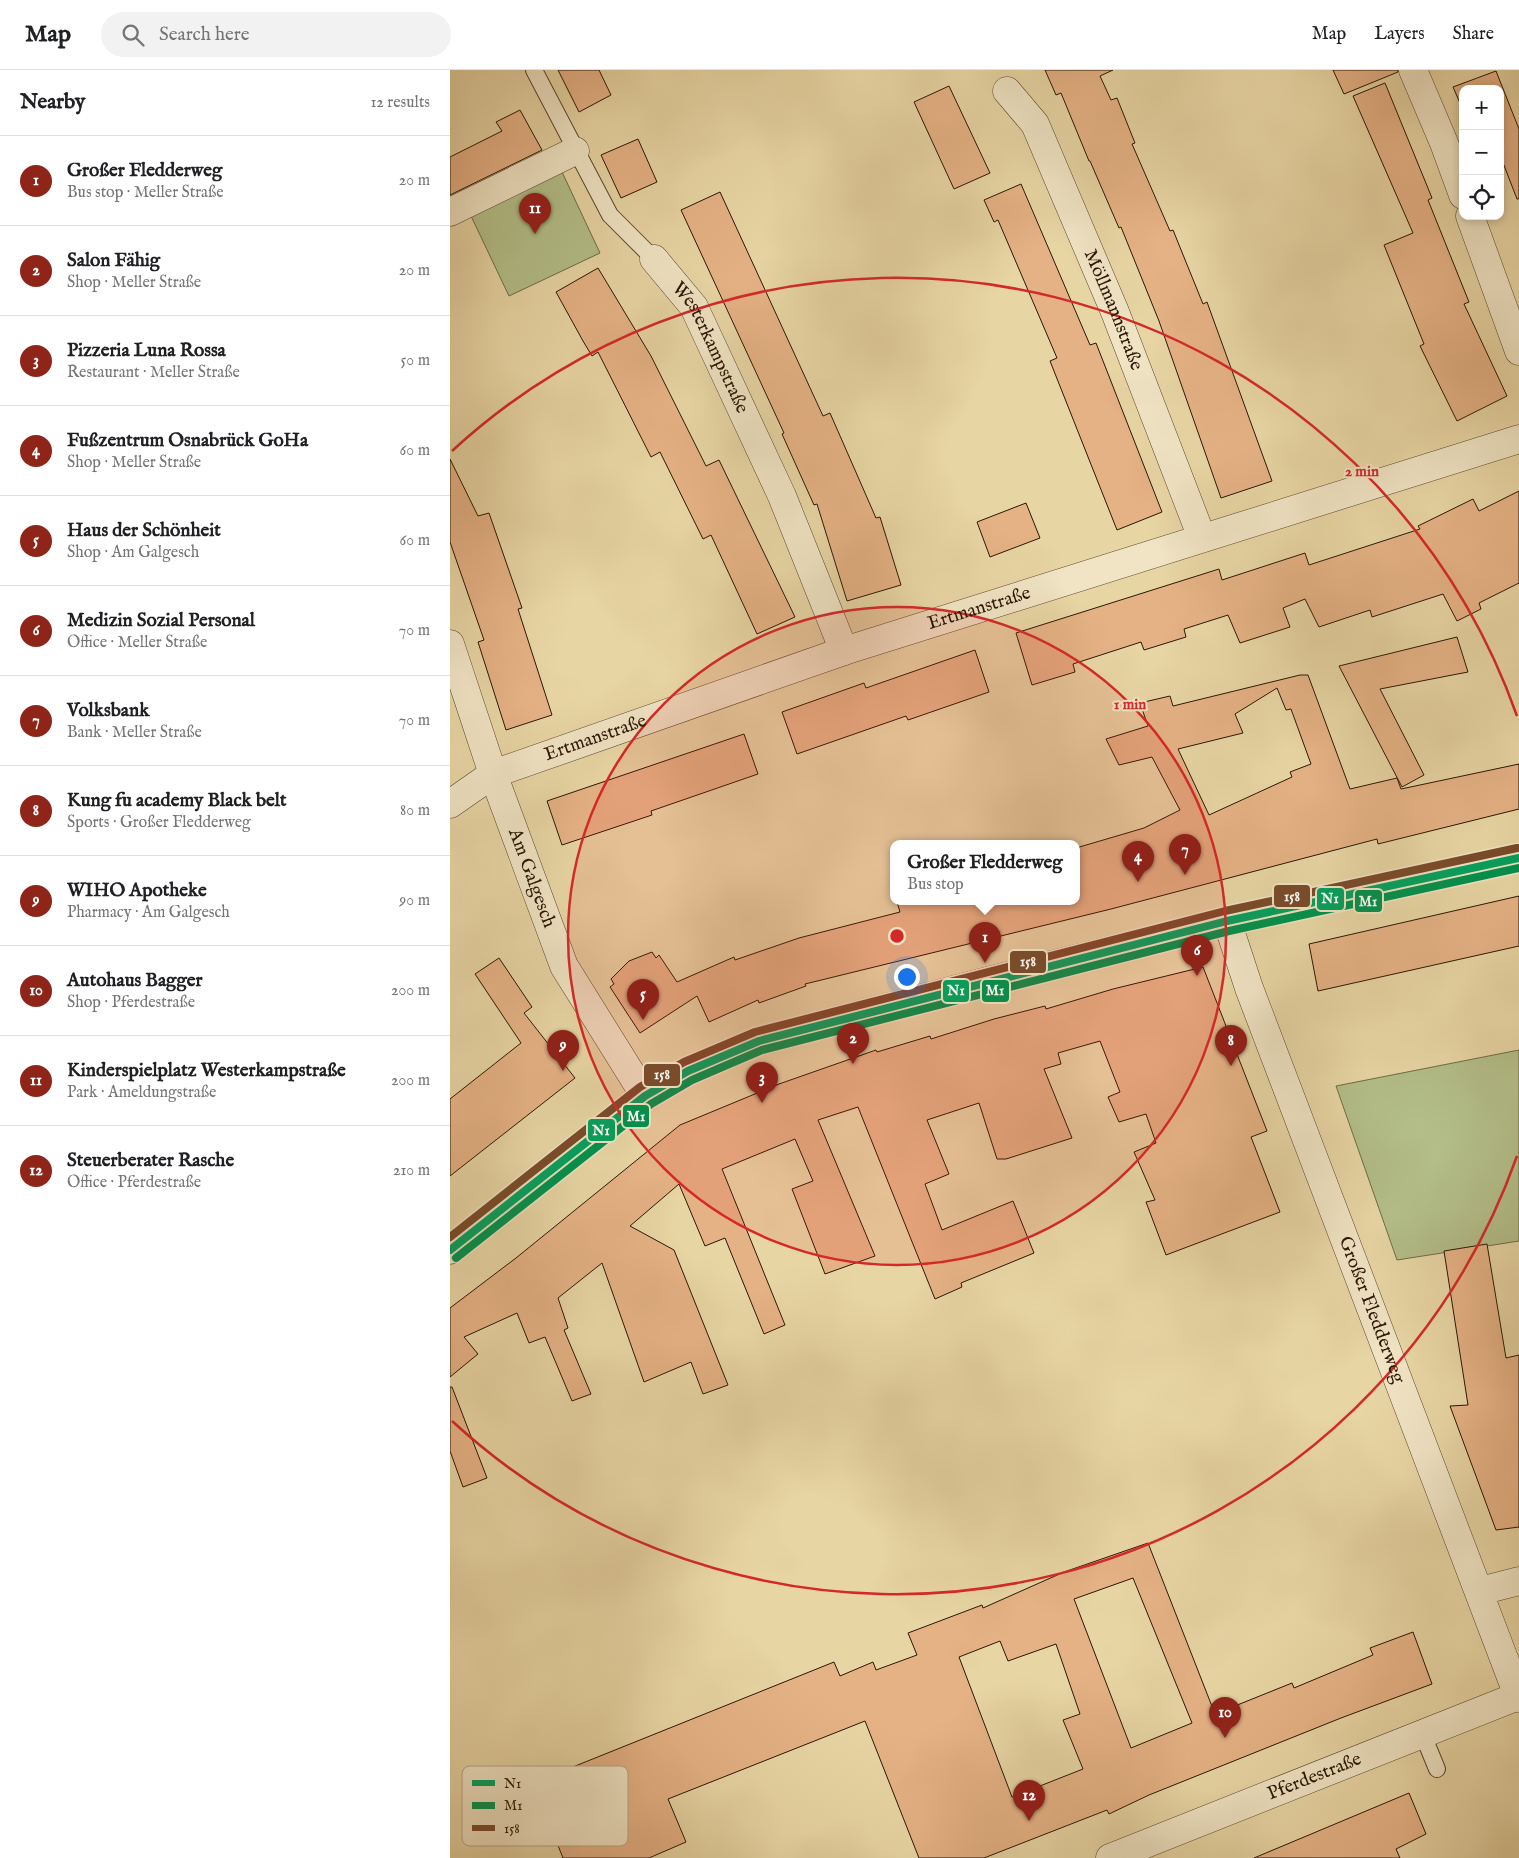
<!DOCTYPE html>
<meta charset="utf-8">
<style>
:root{--surface:#fff;--page:#f2f2f2;--text:#202124;--muted:#757577;--line:#e0e0e0;--accent:#8f2418}
body{margin:0;font-family:"IM FELL English",serif;background:var(--page);color:var(--text)}
.controls{position:absolute;right:15px;top:15px;display:grid;overflow:hidden;border-radius:10px;box-shadow:0 2px 8px #0003}
.controls button{width:45px;height:45px;display:grid;place-items:center;padding:0;border:0;border-bottom:1px solid var(--line);background:var(--surface);color:var(--text);font:25px sans-serif}
.you{position:absolute;left:456px;top:906px;width:18px;height:18px;margin:-12px;border:4px solid #fff;border-radius:50%;background:#1a73e8;box-shadow:0 0 0 8px #1a73e833}
.badge{display:grid;place-items:center;width:32px;height:32px;border-radius:50%;background:var(--accent);color:#fff;font-size:16px;font-weight:700}
.pin{position:absolute;translate:-50% -41px;filter:drop-shadow(0 1px 2px #0008)}
.pin::after{content:'';position:absolute;top:26px;width:18px;height:15px;background:inherit;clip-path:polygon(0 0,100% 0,50% 100%)}
.popup{position:absolute;left:440px;top:770px;width:190px;height:65px;box-sizing:border-box;display:grid;place-content:center;border-radius:10px;background:var(--surface);filter:drop-shadow(0 1px 4px #0005);font-size:16px;white-space:nowrap;color:var(--muted)}
.popup b{font-size:19px;color:var(--text)}
.popup::after{content:'';position:absolute;left:50%;top:100%;margin-left:-10px;border:10px solid transparent;border-top-color:var(--surface)}
.list{margin:0;padding:0;list-style:none}
h2{display:flex;justify-content:space-between;align-items:center;height:65px;margin:0;padding:0 20px;font-size:21px}
h2 small{font-size:16px;font-weight:400;color:var(--muted)}
.list li{display:grid;grid-template-columns:32px 1fr auto;gap:15px;align-items:center;box-sizing:border-box;height:90px;padding:0 20px;border-top:1px solid var(--line)}
.list b{display:block;font-size:19px;white-space:nowrap}
.list p{margin:0;font-size:16px;white-space:nowrap;color:var(--muted)}
.list em{font-size:16px;font-style:normal;color:var(--muted)}
.icon{flex:none;width:28px;height:28px;fill:none;stroke:currentColor;stroke-width:2;stroke-linecap:round;stroke-linejoin:round}
.map{position:relative;flex:none;width:1069px;height:1788px;overflow:hidden}
header{display:flex;align-items:center;gap:30px;box-sizing:border-box;height:70px;padding:0 25px;background:var(--surface);border-bottom:1px solid var(--line)}
header strong{font-size:24px}
nav{display:flex;gap:28px;margin-inline-start:auto;font-size:18px}
.search{width:350px;height:45px;background:var(--page);display:flex;align-items:center;gap:12px;box-sizing:border-box;padding:0 18px;border-radius:28px;color:var(--muted);font-size:19px}
main{display:flex}
aside{flex:1;background:var(--surface)}
.map>svg:first-child{display:block}
.green{fill:#b3be88;stroke:#6f6a46}
.building{fill:#e5b285;stroke:#2b1604;fill-rule:evenodd}
.lines{fill:none;stroke-linecap:round;stroke-linejoin:round}
.lane-casing{stroke:#5a462c;stroke-width:18}
.street-casing{stroke:#5a462c;stroke-width:29}
.lane{stroke:#f0e4c4;stroke-width:16}
.street{stroke:#f0e4c4;stroke-width:28}
.bus-1-casing{stroke:#f0e4c4;stroke-width:11}
.bus-2-casing{stroke:#f0e4c4;stroke-width:11}
.bus-3-casing{stroke:#f0e4c4;stroke-width:11}
.bus-1{stroke:#03a15e;stroke-width:8}
.bus-2{stroke:#00924d;stroke-width:8}
.bus-3{stroke:#7a4b2a;stroke-width:8}
.ring{fill:none;stroke:#d62828;stroke-width:2.5}
.labels{text-anchor:middle;dominant-baseline:central;stroke-width:4;stroke-linejoin:round;paint-order:stroke}
.street-label{font-size:19px;fill:#2b1604;stroke:#f0e4c4}
.key{fill:#f0e4c4;stroke:#b5a68a;stroke-width:1}
.key-label{font-size:14px;fill:#2b1604}
.centre{fill:#d62828;stroke:#f0e4c4;stroke-width:2.5}
.ring-label{font-size:15px;text-anchor:middle;font-weight:bold;fill:#d62828;stroke:#f0e4c4;stroke-width:4;stroke-linejoin:round;paint-order:stroke}
.line-badge{stroke:#f0e4c4;stroke-width:2}
.badge-label{font-size:14px;text-anchor:middle;font-weight:bold;fill:#fff}
</style>
<header>
<strong>Map</strong>
<div class="search"><svg class="icon" aria-label="search" viewBox="0 0 24 24"><circle cx="10" cy="10" r="6"/><path d="M15 15l6 6"/></svg>Search here</div>
<nav><a>Map</a><a>Layers</a><a>Share</a></nav>
</header>
<main>
<aside>
<h2>Nearby<small>12 results</small></h2>
<ul class="list">
<li><span class="badge">1</span><div><b>Großer Fledderweg</b><p>Bus stop · Meller Straße</p></div><em>20 m</em></li>
<li><span class="badge">2</span><div><b>Salon Fähig</b><p>Shop · Meller Straße</p></div><em>20 m</em></li>
<li><span class="badge">3</span><div><b>Pizzeria Luna Rossa</b><p>Restaurant · Meller Straße</p></div><em>50 m</em></li>
<li><span class="badge">4</span><div><b>Fußzentrum Osnabrück GoHa</b><p>Shop · Meller Straße</p></div><em>60 m</em></li>
<li><span class="badge">5</span><div><b>Haus der Schönheit</b><p>Shop · Am Galgesch</p></div><em>60 m</em></li>
<li><span class="badge">6</span><div><b>Medizin Sozial Personal</b><p>Office · Meller Straße</p></div><em>70 m</em></li>
<li><span class="badge">7</span><div><b>Volksbank</b><p>Bank · Meller Straße</p></div><em>70 m</em></li>
<li><span class="badge">8</span><div><b>Kung fu academy Black belt</b><p>Sports · Großer Fledderweg</p></div><em>80 m</em></li>
<li><span class="badge">9</span><div><b>WIHO Apotheke</b><p>Pharmacy · Am Galgesch</p></div><em>90 m</em></li>
<li><span class="badge">10</span><div><b>Autohaus Bagger</b><p>Shop · Pferdestraße</p></div><em>200 m</em></li>
<li><span class="badge">11</span><div><b>Kinderspielplatz Westerkampstraße</b><p>Park · Ameldungstraße</p></div><em>200 m</em></li>
<li><span class="badge">12</span><div><b>Steuerberater Rasche</b><p>Office · Pferdestraße</p></div><em>210 m</em></li>
</ul>
</aside>
<div class="map">
<svg width="1069" height="1788" viewBox="0 0 1069 1788">
<rect width="100%" height="100%" fill="#e8d5a4"/>
<filter id="stains"><feTurbulence type="fractalNoise" baseFrequency=".004" numOctaves="4"/><feColorMatrix values="0 0 0 0 .2 0 0 0 0 .09 0 0 0 0 .02 0 0 0 .5 -.17"/></filter>
<radialGradient id="worn" r=".72"><stop offset=".6" stop-color="#630" stop-opacity="0"/><stop offset="1" stop-color="#630" stop-opacity=".3"/></radialGradient>
<g class="green">
<polygon points="112,102 150,183 59,226 21,146"/>
<polygon points="1069,980 1069,1171 947,1190 886,1016"/>
</g>
<g class="building">
<polygon points="108,0 149,0 161,25 129,42"/>
<polygon points="595,0 663,0 650,6 661,30 667,28 685,73 682,74 720,161 723,160 753,234 757,232 822,411 771,428 709,251 671,157 669,158 640,91 639,91 611,23 606,25"/>
<polygon points="883,0 948,0 948,2 894,24"/>
<polygon points="1046,1 1069,59 1069,129 1067,129 1050,85 1050,19 1013,19 1013,40 1003,17"/>
<polygon points="935,13 982,128 978,130 1019,232 1014,234 1057,326 1007,351 970,276 974,274 934,175 963,163 903,26"/>
<polygon points="499,16 540,103 504,119 464,32"/>
<polygon points="70,40 92,80 0,125 0,87 52,61 46,52"/>
<polygon points="188,69 207,112 171,128 151,85"/>
<polygon points="571,114 640,275 646,273 712,442 667,460 600,291 607,288 548,150 544,152 534,130"/>
<polygon points="270,122 373,346 380,343 426,448 430,447 451,515 397,531 367,434 364,435 332,364 334,363 231,140"/>
<polygon points="148,198 201,286 256,396 269,390 345,547 307,564 261,465 253,469 210,382 201,387 148,282 142,286 133,271 106,222"/>
<polygon points="0,389 28,446 39,443 72,538 68,539 102,645 56,660 28,572 34,570 0,472"/>
<polygon points="1069,421 1069,513 1029,533 1031,539 1007,551 993,524 922,547 920,540 869,557 855,529 833,538 840,557 790,573 778,545 734,559 736,567 694,580 691,572 623,594 625,602 582,615 566,563 769,499 772,510 855,483 859,495 970,459 968,456 1023,429 1029,441"/>
<polygon points="576,433 590,468 540,487 527,452"/>
<polygon points="1007,567 1018,602 930,619 974,705 952,717 889,596"/>
<polygon points="525,580 539,622 458,650 456,646 347,684 332,642 414,613 416,618"/>
<path d="M 850,605 L 858,605 L 900,719 L 947,708 L 951,719 L 1069,694 L 1069,739 L 928,774 L 927,769 L 661,839 L 355,914 L 356,916 L 309,933 L 308,930 L 259,952 L 247,926 L 190,963 L 160,917 L 164,914 L 161,909 L 179,891 L 202,882 L 206,888 L 209,885 L 227,912 L 284,887 L 285,890 L 349,868 L 450,842 L 447,832 L 626,832 L 626,778 L 694,758 L 730,740 L 702,687 L 669,695 L 656,669 L 698,656 L 690,633 L 720,626 L 723,636 ZM 827,618 L 836,640 L 841,639 L 861,694 L 840,702 L 842,707 L 759,745 L 728,679 L 793,663 L 785,644 Z"/>
<polygon points="294,664 308,704 201,741 202,745 112,775 97,731"/>
<polygon points="1069,826 1069,876 868,921 859,874"/>
<polygon points="49,888 82,937 74,943 125,1008 0,1106 0,1029 71,973 25,904"/>
<polygon points="753,897 817,1061 801,1067 830,1142 716,1185 696,1132 705,1130 684,1082 706,1073 696,1044 669,1052 658,1027 670,1022 650,971 608,983 611,994 594,999 622,1068 556,1089 547,1089 529,1033 477,1050 499,1104 475,1114 492,1160 563,1131 584,1183 511,1213 512,1217 485,1229 408,1037 368,1050 425,1186 375,1204 342,1119 363,1111 345,1069 272,1099 335,1255 314,1264 275,1168 255,1176 229,1114 180,1156 224,1180 278,1315 253,1324 241,1292 194,1312 152,1193 108,1228 118,1258 114,1260 141,1324 122,1331 95,1267 79,1273 67,1243 14,1267 28,1284 0,1307 0,1238 66,1188 230,1055 329,1014 426,980 427,982 480,966 481,969 544,949 595,936 596,939 663,919"/>
<polygon points="1037,1174 1056,1288 1069,1285 1069,1457 1046,1460 1000,1336 1018,1335 994,1181"/>
<polygon points="0,1317 2,1317 37,1408 13,1417 0,1381"/>
<path d="M 698,1473 L 765,1644 L 842,1613 L 844,1618 L 923,1585 L 920,1578 L 963,1562 L 982,1614 L 891,1648 L 699,1725 L 659,1744 L 657,1740 L 534,1788 L 469,1788 L 415,1651 L 218,1729 L 236,1772 L 199,1788 L 113,1788 L 83,1713 L 384,1592 L 390,1606 L 423,1592 L 426,1600 L 467,1585 L 458,1563 L 532,1535 L 533,1538 L 614,1502 ZM 683,1508 L 742,1653 L 681,1678 L 624,1529 ZM 550,1571 L 558,1591 L 606,1574 L 630,1644 L 613,1650 L 633,1699 L 562,1727 L 509,1587 Z"/>
<polygon points="959,1723 976,1764 946,1779 950,1788 804,1788"/>
</g>
<g class="lines">
<defs>
<g id="lane">
<polyline points="84,0 160,145 204,189"/>
<polyline points="973,1665 987,1699"/>
</g>
<g id="street">
<polyline points="963,0 994,73 1013,125"/>
<path id="s1" d="M 557,21 L 585,54 L 665,242 L 752,468"/>
<polyline points="0,142 125,81"/>
<polyline points="1020,146 1069,281"/>
<path id="s2" d="M 204,189 L 244,237 L 332,426 L 394,581"/>
<path id="s3" d="M 0,574 L 43,704 L 114,896 L 195,1026"/>
<path id="s4" d="M 0,734 L 43,704 L 394,581 L 1069,369"/>
<path id="s5" d="M 777,851 L 799,918 L 1069,1628"/>
<polyline points="0,1180 195,1026 238,1001 309,971 538,911 777,851 1069,788"/>
<polyline points="1030,1521 1069,1511"/>
<path id="s6" d="M 660,1788 L 1068,1626"/>
</g>
</defs>
<use href="#lane" class="lane-casing"/>
<use href="#street" class="street-casing"/>
<use href="#lane" class="lane"/>
<use href="#street" class="street"/>
<defs>
<polyline id="bus-1" points="0,1180 195,1026 238,1001 309,971 777,851 1069,788"/>
<polyline id="bus-2" points="6,1188 201,1034 242,1010 312,980 779,861 1069,798"/>
<polyline id="bus-3" points="0,1167 190,1017 234,992 305,962 775,841 1067,778"/>
</defs>
<use href="#bus-1" class="bus-1-casing"/>
<use href="#bus-2" class="bus-2-casing"/>
<use href="#bus-3" class="bus-3-casing"/>
<use href="#bus-1" class="bus-1"/>
<use href="#bus-2" class="bus-2"/>
<use href="#bus-3" class="bus-3"/>
</g>
<circle cx="447" cy="866" r="329" fill="#d62828" fill-opacity=".12"/>
<g class="ring">
<circle cx="447" cy="866" r="329"/>
<path d="M1067 1086A658 658 0 0 1 2 1351M2 381A658 658 0 0 1 1067 646"/>
</g>
<g class="labels">
<g class="street-label">
<text stroke="none"><textPath href="#s1" startOffset="245">Möllmannstraße</textPath></text>
<text stroke="none"><textPath href="#s2" startOffset="106">Westerkampstraße</textPath></text>
<text stroke="none"><textPath href="#s4" startOffset="566">Ertmanstraße</textPath></text>
<text stroke="none"><textPath href="#s4" startOffset="161">Ertmanstraße</textPath></text>
<text stroke="none"><textPath href="#s3" startOffset="248">Am Galgesch</textPath></text>
<text stroke="none"><textPath href="#s5" startOffset="415">Großer Fledderweg</textPath></text>
<text stroke="none"><textPath href="#s6" startOffset="220">Pferdestraße</textPath></text>
</g>
</g>
<rect x="12" y="1696" width="166" height="80" rx="8" class="key"/>
<rect x="22" y="1710" width="23" height="6" fill="#03a15e"/>
<rect x="22" y="1732" width="23" height="7" fill="#00924d"/>
<rect x="22" y="1755" width="23" height="6" fill="#7a4b2a"/>
<g class="key-label">
<text x="54" y="1718">N1</text>
<text x="54" y="1740">M1</text>
<text x="54" y="1763">158</text>
</g>
<circle cx="447" cy="866" r="8" class="centre"/>
<g class="ring-label">
<text x="912" y="406">2 min</text>
<text x="680" y="639">1 min</text>
</g>
<g class="line-badge">
<rect x="823" y="814" width="38" height="24" rx="5" fill="#7a4b2a"/>
<rect x="866" y="817" width="29" height="24" rx="5" fill="#03a15e"/>
<rect x="904" y="819" width="29" height="24" rx="5" fill="#00924d"/>
<rect x="559" y="880" width="38" height="24" rx="5" fill="#7a4b2a"/>
<rect x="492" y="909" width="28" height="24" rx="5" fill="#03a15e"/>
<rect x="531" y="909" width="29" height="24" rx="5" fill="#00924d"/>
<rect x="193" y="993" width="38" height="24" rx="5" fill="#7a4b2a"/>
<rect x="172" y="1034" width="28" height="24" rx="5" fill="#00924d"/>
<rect x="137" y="1048" width="29" height="24" rx="5" fill="#03a15e"/>
</g>
<g class="badge-label">
<text x="842" y="831">158</text>
<text x="880" y="833">N1</text>
<text x="918" y="836">M1</text>
<text x="578" y="896">158</text>
<text x="506" y="925">N1</text>
<text x="545" y="925">M1</text>
<text x="212" y="1009">158</text>
<text x="186" y="1051">M1</text>
<text x="151" y="1065">N1</text>
</g>
<rect width="100%" height="100%" filter="url(#stains)"/>
<rect width="100%" height="100%" fill="url(#worn)"/>
</svg>
<div class="controls">
<button>+</button>
<button>−</button>
<button><svg class="icon" aria-label="locate" viewBox="0 0 24 24"><circle cx="12" cy="12" r="6"/><path d="M12 2v4M12 18v4M2 12h4M18 12h4"/></svg></button>
</div>
<div class="you"></div>
<div class="pin badge" style="left:535px;top:893px">1</div>
<div class="popup"><b>Großer Fledderweg</b>Bus stop</div>
<div class="pin badge" style="left:403px;top:994px">2</div>
<div class="pin badge" style="left:312px;top:1033px">3</div>
<div class="pin badge" style="left:688px;top:812px">4</div>
<div class="pin badge" style="left:193px;top:950px">5</div>
<div class="pin badge" style="left:747px;top:906px">6</div>
<div class="pin badge" style="left:735px;top:805px">7</div>
<div class="pin badge" style="left:781px;top:996px">8</div>
<div class="pin badge" style="left:113px;top:1001px">9</div>
<div class="pin badge" style="left:775px;top:1668px">10</div>
<div class="pin badge" style="left:85px;top:164px">11</div>
<div class="pin badge" style="left:579px;top:1751px">12</div>
</div>
</main>
